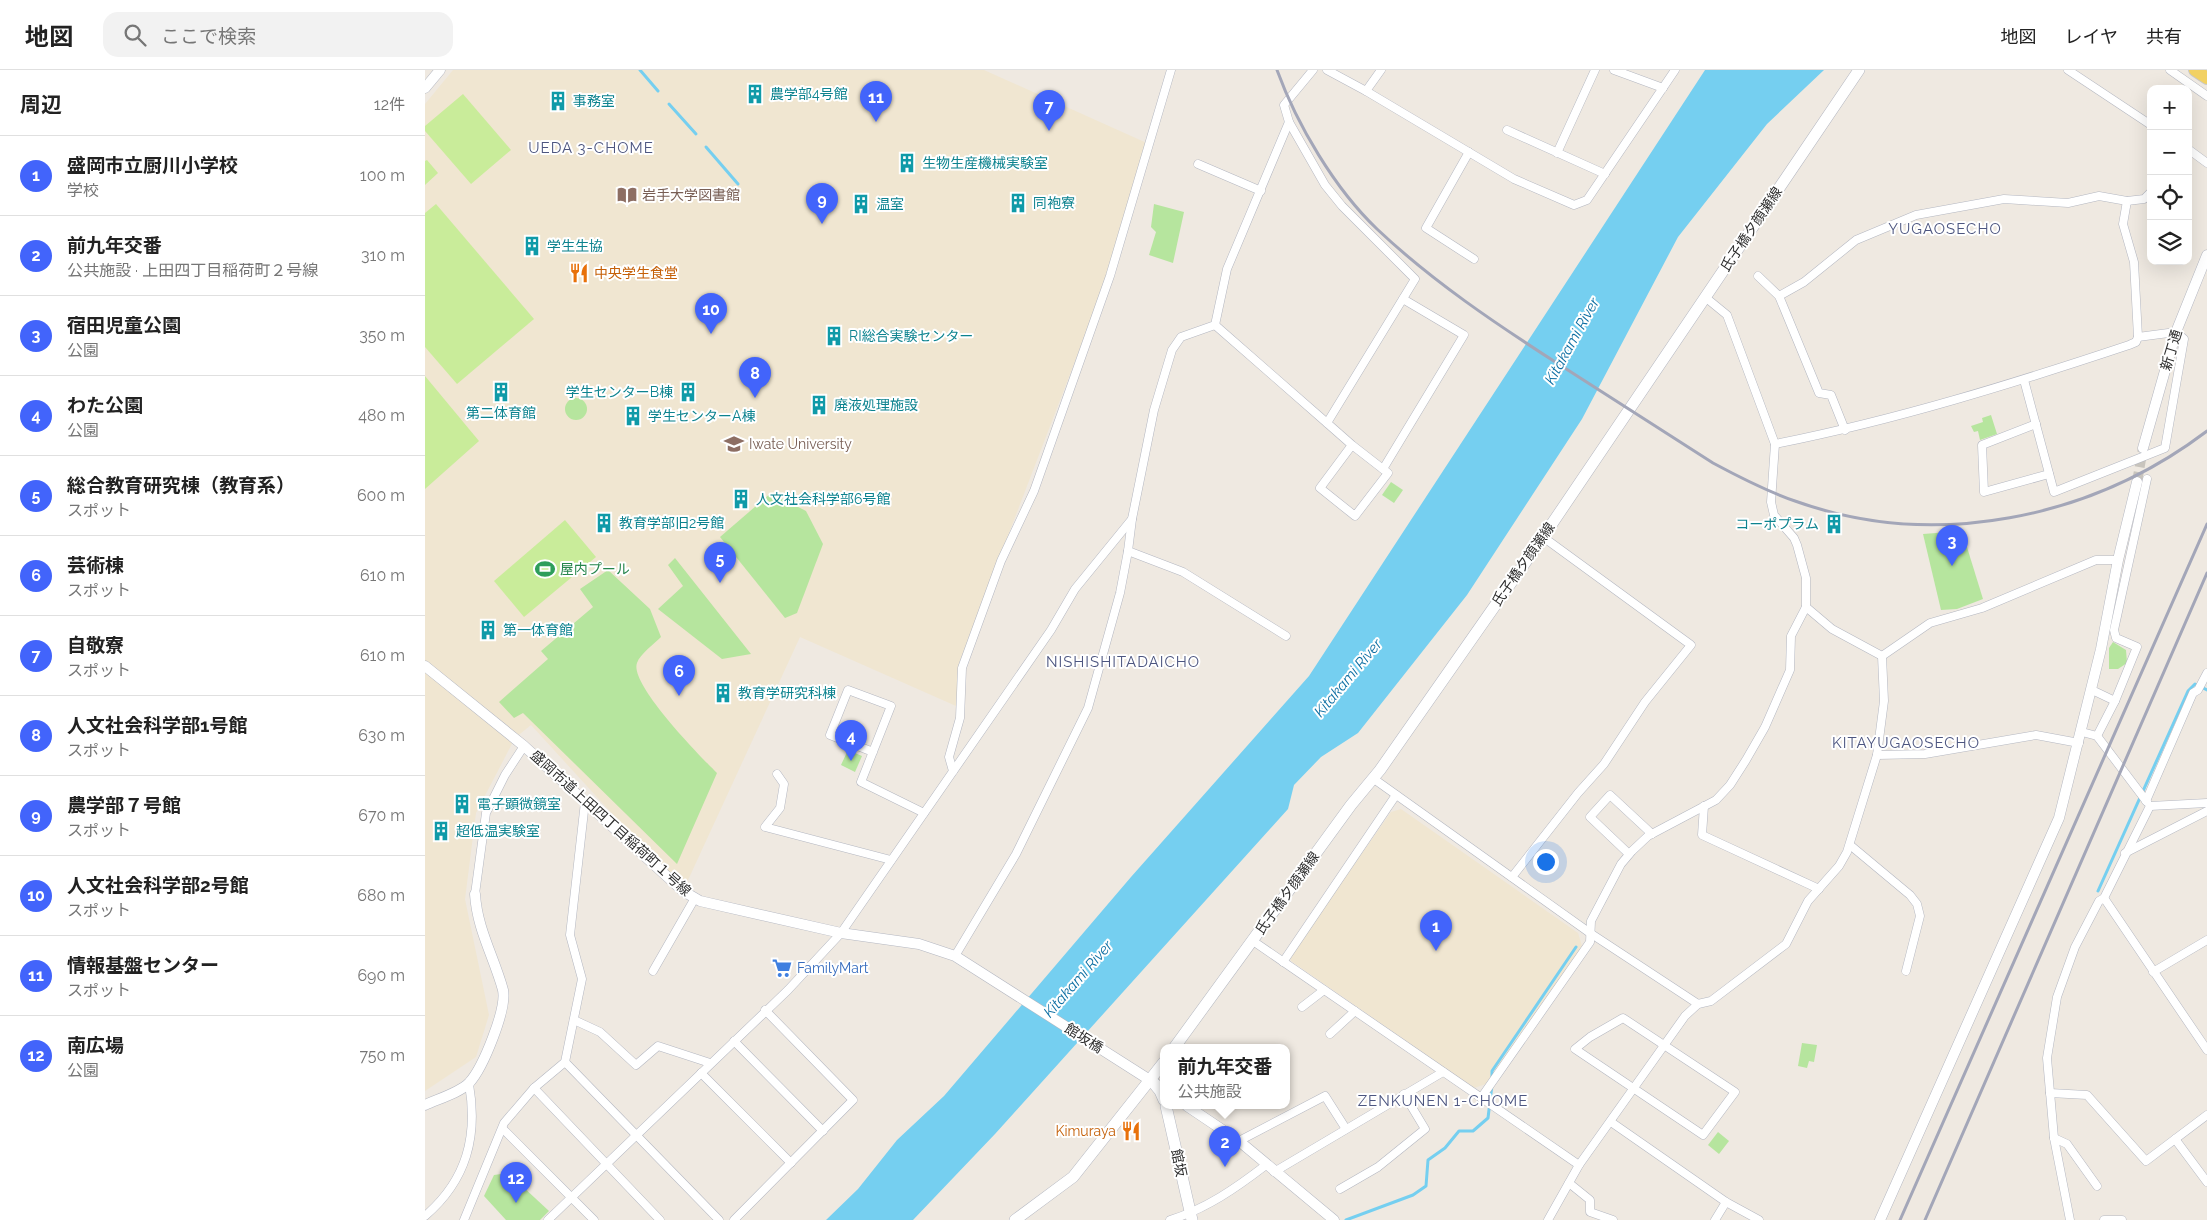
<!DOCTYPE html>
<html lang="ja">
<meta charset="utf-8">
<style>
:root{--surface:#fff;--page:#f2f2f2;--text:#222;--muted:#767676;--line:#e0e0e0;--accent:#4264fb}
body{margin:0;font-family:Raleway,"Noto Sans JP",sans-serif;background:var(--page);color:var(--text)}
.controls{position:absolute;right:15px;top:15px;display:grid;overflow:hidden;border-radius:10px;box-shadow:0 5px 20px #0002}
.controls button{width:45px;height:45px;display:grid;place-items:center;padding:0;border:0;border-bottom:1px solid var(--line);background:var(--surface);color:var(--text);font:25px sans-serif}
.you{position:absolute;left:1120px;top:791px;width:18px;height:18px;margin:-12px;border:4px solid #fff;border-radius:50%;background:#1a73e8;box-shadow:0 0 0 8px #1a73e833}
.badge{display:grid;place-items:center;width:32px;height:32px;border-radius:50%;background:var(--accent);color:#fff;font-size:16px;font-weight:700}
.pin{position:absolute;translate:-50% -41px;filter:drop-shadow(0 1px 2px #0008)}
.pin::after{content:'';position:absolute;top:26px;width:18px;height:15px;background:inherit;clip-path:polygon(0 0,100% 0,50% 100%)}
.popup{position:absolute;left:735px;top:974px;width:130px;height:65px;box-sizing:border-box;display:grid;place-content:center;border-radius:10px;background:var(--surface);filter:drop-shadow(0 1px 4px #0005);font-size:16px;white-space:nowrap;color:var(--muted)}
.popup b{font-size:19px;color:var(--text)}
.popup::after{content:'';position:absolute;left:50%;top:100%;margin-left:-10px;border:10px solid transparent;border-top-color:var(--surface)}
.list{margin:0;padding:0;list-style:none}
h2{display:flex;justify-content:space-between;align-items:center;height:65px;margin:0;padding:0 20px;font-size:21px}
h2 small{font-size:16px;font-weight:400;color:var(--muted)}
.list li{display:grid;grid-template-columns:32px 1fr auto;gap:15px;align-items:center;box-sizing:border-box;height:80px;padding:0 20px;border-top:1px solid var(--line)}
.list b{display:block;font-size:19px;white-space:nowrap}
.list p{margin:0;font-size:16px;white-space:nowrap;color:var(--muted)}
.list em{font-size:16px;font-style:normal;color:var(--muted)}
.icon{flex:none;width:28px;height:28px;fill:none;stroke:currentColor;stroke-width:2;stroke-linecap:round;stroke-linejoin:round}
.map{position:relative;flex:none;width:1782px;height:1150px;overflow:hidden}
header{display:flex;align-items:center;gap:30px;box-sizing:border-box;height:70px;padding:0 25px;background:var(--surface);border-bottom:1px solid var(--line)}
header strong{font-size:24px}
nav{display:flex;gap:28px;margin-inline-start:auto;font-size:18px}
.search{width:350px;height:45px;background:var(--page);display:flex;align-items:center;gap:12px;box-sizing:border-box;padding:0 18px;border-radius:15px;color:var(--muted);font-size:19px}
main{display:flex}
aside{flex:1;background:var(--surface)}
.map>svg:first-child{display:block}
.education{fill:#f0e6d1}
.green{fill:#b6e59e}
.pitch{fill:#c9ec9a}
.water{fill:#75cff0}
.lines{fill:none;stroke-linecap:round;stroke-linejoin:round}
.stream{stroke:#75cff0;stroke-width:3}
.tertiary-tunnel{stroke:#c8c4bd;stroke-width:10;stroke-dasharray:10 5;stroke-linecap:butt}
.minor-casing{stroke:#b4b7c1;stroke-width:9}
.tertiary-casing{stroke:#b4b7c1;stroke-width:11}
.secondary-casing{stroke:#b4b7c1;stroke-width:12}
.primary-casing{stroke:#c9c9c9;stroke-width:14}
.minor{stroke:#fff;stroke-width:8}
.tertiary{stroke:#fff;stroke-width:10}
.secondary{stroke:#fff;stroke-width:11}
.primary{stroke:#f2d163;stroke-width:12}
.rail{stroke:#a3a6b8;stroke-width:3}
.labels{text-anchor:middle;dominant-baseline:central;stroke-width:4;stroke-linejoin:round;paint-order:stroke}
.culture-label{font-size:14px;fill:#0d838f;stroke:#fff;text-anchor:start}
.education-label{font-size:14px;fill:#785e54;stroke:#fff;text-anchor:start}
.street-label{font-size:14px;fill:#2e2e2e;stroke:#fff}
.food-label{font-size:14px;fill:#c56008;stroke:#fff;text-anchor:start}
.leisure-label{font-size:14px;fill:#27864d;stroke:#fff;text-anchor:start}
.shop-label{font-size:14px;fill:#366cbe;stroke:#fff;text-anchor:start}
.neighbourhood-label{font-size:15px;letter-spacing:1px;fill:#4d5680;stroke:#fff}
.water-label{font-size:15px;font-style:italic;fill:#0d6fa3;stroke:#fff}
</style>
<header>
<strong>地図</strong>
<div class="search"><svg class="icon" aria-label="search" viewBox="0 0 24 24"><circle cx="10" cy="10" r="6"/><path d="M15 15l6 6"/></svg>ここで検索</div>
<nav><a>地図</a><a>レイヤ</a><a>共有</a></nav>
</header>
<main>
<aside>
<h2>周辺<small>12件</small></h2>
<ul class="list">
<li><span class="badge">1</span><div><b>盛岡市立厨川小学校</b><p>学校</p></div><em>100 m</em></li>
<li><span class="badge">2</span><div><b>前九年交番</b><p>公共施設 · 上田四丁目稲荷町２号線</p></div><em>310 m</em></li>
<li><span class="badge">3</span><div><b>宿田児童公園</b><p>公園</p></div><em>350 m</em></li>
<li><span class="badge">4</span><div><b>わた公園</b><p>公園</p></div><em>480 m</em></li>
<li><span class="badge">5</span><div><b>総合教育研究棟（教育系）</b><p>スポット</p></div><em>600 m</em></li>
<li><span class="badge">6</span><div><b>芸術棟</b><p>スポット</p></div><em>610 m</em></li>
<li><span class="badge">7</span><div><b>自敬寮</b><p>スポット</p></div><em>610 m</em></li>
<li><span class="badge">8</span><div><b>人文社会科学部1号館</b><p>スポット</p></div><em>630 m</em></li>
<li><span class="badge">9</span><div><b>農学部７号館</b><p>スポット</p></div><em>670 m</em></li>
<li><span class="badge">10</span><div><b>人文社会科学部2号館</b><p>スポット</p></div><em>680 m</em></li>
<li><span class="badge">11</span><div><b>情報基盤センター</b><p>スポット</p></div><em>690 m</em></li>
<li><span class="badge">12</span><div><b>南広場</b><p>公園</p></div><em>750 m</em></li>
</ul>
</aside>
<div class="map">
<svg width="1782" height="1150" viewBox="0 0 1782 1150">
<rect width="100%" height="100%" fill="#efe9e1"/>
<g class="education">
<polygon points="28,0 559,0 724,74 692,182 534,593 531,636 375,567 258,821 106,655 90,668 51,743 40,829 64,945 51,987 0,1021 0,34"/>
<polygon points="976,739 1153,863 1157,876 1064,1013 1049,1018 866,891 865,886 966,742"/>
</g>
<g class="green">
<polygon points="729,134 759,142 748,193 724,185 731,162 726,157"/>
<circle cx="151" cy="339" r="11"/>
<polygon points="1566,345 1572,364 1555,370 1553,361 1549,362 1546,356 1558,352 1557,348"/>
<polygon points="966,412 978,420 969,433 957,425"/>
<polygon points="346,423 381,441 398,474 372,543 360,548 295,467"/>
<polygon points="1537,461 1558,529 1532,539 1516,540 1498,464"/>
<polygon points="250,488 326,584 297,589 233,539 258,516 243,495"/>
<path d="M 183,500 L 225,539 L 236,567 C 229,574 215,584 212,593 C 204,614 276,687 292,703 L 252,794 L 98,643 L 89,648 L 74,632 L 123,589 L 116,581 L 168,537 L 155,519 Z"/>
<polygon points="1688,572 1701,580 1702,593 1693,599 1684,599 1684,578"/>
<polygon points="423,680 437,686 430,702 416,695"/>
<polygon points="1377,973 1392,975 1389,992 1384,991 1382,998 1373,996"/>
<polygon points="1293,1062 1304,1071 1294,1084 1283,1075"/>
<polygon points="83,1103 124,1141 115,1150 81,1150 59,1126 69,1105"/>
</g>
<g class="pitch">
<polygon points="38,24 86,80 46,114 0,61 0,56"/>
<polygon points="2,90 13,103 0,115 0,91"/>
<polygon points="11,134 109,249 32,314 0,277 0,143"/>
<polygon points="0,306 54,371 0,419"/>
<polygon points="140,450 171,487 99,547 69,511"/>
</g>
<polygon class="water" points="1280,0 1399,0 1342,54 1253,167 1157,349 1042,525 933,663 896,687 869,715 863,739 570,1064 488,1150 401,1150 433,1119 472,1070 519,1026 706,807 884,606"/>
<g class="lines">
<g class="stream">
<polyline points="215,0 233,21"/>
<polyline points="244,34 271,64"/>
<polyline points="281,77 313,114"/>
<polyline points="1673,821 1763,621 1770,614 1782,620"/>
<polyline points="1067,1009 1067,1001 1151,877"/>
<polyline points="921,1150 988,1125 1001,1116 1003,1090 1020,1078 1034,1061 1048,1061 1063,1048 1067,1015"/>
</g>
<polyline class="tertiary-tunnel" points="1712,412 1718,378"/>
<defs>
<g id="minor">
<polyline points="902,0 941,21 956,0"/>
<polyline points="1189,0 1238,18"/>
<polyline points="1643,0 1726,55"/>
<polyline points="1745,0 1782,26"/>
<polyline points="941,21 1089,109 1149,135 1162,130 1250,0"/>
<polyline points="1082,60 1180,104"/>
<polyline points="1763,79 1782,93"/>
<polyline points="1044,82 1001,158 1049,189"/>
<polyline points="1132,83 1170,0"/>
<polyline points="773,94 836,121"/>
<polyline points="1333,206 1354,226 1394,323 1406,325 1420,360"/>
<polyline points="1354,226 1379,212 1431,170 1491,145 1579,129 1643,133 1674,126 1702,131 1719,129 1726,122"/>
<polyline points="790,255 902,353 990,209 917,136 900,115 864,52"/>
<polyline points="1599,310 1629,422 1740,378 1759,269 1751,262 1713,267 1709,192 1698,154 1702,131"/>
<polyline points="902,353 927,375 895,418 930,446 963,403 927,375"/>
<polyline points="1611,354 1557,375 1559,422 1624,404"/>
<path d="M 1350,374 C 1471,350 1587,314 1704,275 L 1711,272 L 1713,267"/>
<polyline points="958,399 1039,265 978,229"/>
<polyline points="707,449 703,481 758,502 861,566"/>
<polyline points="1381,537 1407,559 1457,586"/>
<polyline points="1457,586 1505,553 1557,538 1671,490 1693,490"/>
<polyline points="1667,620 1690,631 1712,577 1691,568 1689,560 1722,409"/>
<polyline points="1657,662 1672,666 1722,732"/>
<polyline points="1672,666 1690,631"/>
<polyline points="448,682 405,665 423,620 466,636 436,712 499,743"/>
<polyline points="1452,685 1500,684 1611,665 1654,673"/>
<polyline points="528,701 524,687 535,648 537,598 576,491 609,421 685,206 746,0"/>
<polyline points="352,704 359,714 355,738 340,757 466,790"/>
<polyline points="949,709 1165,863 1273,934"/>
<polyline points="1721,731 1768,623 1773,620 1782,603"/>
<polyline points="1279,736 1277,765 1394,819"/>
<polyline points="1725,736 1782,733"/>
<polyline points="1425,775 1485,825 1492,834 1495,846 1481,901"/>
<polyline points="1700,783 1782,741"/>
<polyline points="1204,784 1165,747 1185,725 1227,764"/>
<polyline points="1087,807 1153,723 1179,694 1220,632 1266,575 1118,467"/>
<polyline points="50,824 61,743 80,705 99,676"/>
<polyline points="1679,828 1782,980"/>
<polyline points="828,871 1154,1095"/>
<polyline points="530,886 591,784 663,638 695,523 703,481"/>
<polyline points="858,892 971,725"/>
<polyline points="228,901 270,828"/>
<polyline points="1728,902 1782,870"/>
<polyline points="877,937 899,920"/>
<polygon points="1198,948 1310,1022 1278,1065 1150,979 1165,967"/>
<polyline points="149,950 175,962 211,995 233,976 285,993"/>
<polyline points="905,964 930,941"/>
<polyline points="309,971 398,1061"/>
<polyline points="140,992 294,1150"/>
<polyline points="276,1003 366,1093"/>
<polyline points="109,1018 235,1150"/>
<polyline points="1625,1023 1662,1025 1721,1091 1782,1045"/>
<polyline points="1056,1028 1165,872 1166,851 1196,794 1207,781 1223,766 1291,730 1305,715 1321,690 1340,657 1365,600 1366,566 1381,537 1381,508 1372,475 1369,468 1349,445 1346,432 1350,374 1302,245 1280,227"/>
<polyline points="1186,1052 1301,1132 1334,1150"/>
<polyline points="78,1059 169,1150"/>
<polyline points="1629,1068 1642,1074 1672,1116"/>
<polyline points="1750,1069 1782,1112"/>
<polyline points="814,1071 900,1026 921,1059"/>
<polyline points="849,1102 1018,1002"/>
<polyline points="1144,1113 1165,1130 1165,1142 1188,1150"/>
<polyline points="915,1119 953,1097 1000,1059 979,1024"/>
<path d="M 0,1146 C 42,1110 53,1066 44,1014"/>
<polyline points="39,1150 79,1053 109,1018 140,992 157,909 145,865 160,732"/>
<polyline points="123,1150 363,920 416,863 626,560 650,519 707,449 729,340 747,280 756,267 790,255 802,199 864,52 859,35 888,0"/>
<polyline points="309,1150 428,1030 340,940"/>
<path d="M 745,1150 C 781,1139 811,1118 841,1095"/>
<polyline points="1123,1150 1154,1095 1260,946 1273,934 1286,931 1361,874 1383,831 1414,796 1422,782 1452,685 1459,631 1457,586"/>
<polyline points="1290,1150 1301,1132"/>
<polyline points="1645,1150 1629,1068 1622,988 1632,927 1650,877 1674,831 1679,828 1725,736"/>
<polyline points="1679,1150 1697,1150"/>
</g>
<g id="tertiary">
<polyline points="0,18 15,0"/>
<polyline points="1718,378 1751,262 1782,185"/>
<polyline points="0,596 99,676 258,821 275,831 416,863 494,874 530,886 731,1014"/>
<path d="M 0,1035 C 13,1029 34,1023 44,1013 C 58,998 82,939 78,920 C 69,887 52,859 50,824"/>
<polyline points="762,1036 814,1071 909,1150"/>
<polyline points="1455,1150 1634,748 1676,579 1693,490 1712,412"/>
</g>
<g id="secondary">
<polyline points="749,978 926,735 955,700 1118,467 1434,0"/>
<polyline points="726,1010 735,1021 739,1030"/>
<polyline points="741,1036 767,1150"/>
<polyline points="590,1150 648,1107 739,992"/>
</g>
<polyline id="primary" points="1770,0 1782,8"/>
</defs>
<use href="#minor" class="minor-casing"/>
<use href="#tertiary" class="tertiary-casing"/>
<use href="#secondary" class="secondary-casing"/>
<use href="#primary" class="primary-casing"/>
<use href="#minor" class="minor"/>
<use href="#tertiary" class="tertiary"/>
<use href="#secondary" class="secondary"/>
<use href="#primary" class="primary"/>
<g class="rail">
<path d="M 852,0 C 872,55 910,119 952,159 C 1007,211 1071,254 1135,295 C 1186,328 1237,360 1288,393 C 1314,407 1341,421 1370,431 C 1509,481 1666,449 1782,361"/>
<polyline points="1475,1150 1782,454"/>
<polyline points="1500,1150 1782,503"/>
</g>
</g>
<defs>
<symbol id="building-bare" viewBox="-9 -9 18 18"><path d="M-4-6H4V6H1V3H-1V6H-4ZM-2.5-4.3h1.7v1.8h-1.7ZM.8-4.3h1.7v1.8H.8ZM-2.5-1h1.7V.8h-1.7ZM.8-1h1.7V.8H.8Z" fill="#0f9aa8" stroke="#fff" stroke-width="2.5" paint-order="stroke"/></symbol>
<symbol id="library-bare" viewBox="-9 -9 18 18"><path d="M-6-4Q-3-5.5-.7-3.5V5Q-3 3-6 4ZM6-4Q3-5.5 .7-3.5V5Q3 3 6 4Z" fill="#8d6e63" stroke="#fff" stroke-width="2.5" paint-order="stroke"/></symbol>
<symbol id="restaurant-bare" viewBox="-9 -9 18 18"><path d="M-5-6h1v4h1v-4h1v4h1v-4h1v5L-1.5 .5V6h-2V.5L-5-1ZM5-6V6H3V1.5H1.5Q1.5-4 5-6Z" fill="#e8710a" stroke="#fff" stroke-width="2.5" paint-order="stroke"/></symbol>
<symbol id="university-bare" viewBox="-9 -9 18 18"><path d="M0-5L7-2L0 1L-7-2ZM-4 1L0 2.5L4 1V4Q0 6-4 4Z" fill="#8d6e63" stroke="#fff" stroke-width="2.5" paint-order="stroke"/></symbol>
<symbol id="stadium-bare" viewBox="-9 -9 18 18"><path d="M0-5a6.5 5 0 1 0 0 10a6.5 5 0 1 0 0-10ZM-3.5-1.8h7v3.6h-7Z" fill="#2e9e5b" stroke="#fff" stroke-width="2.5" paint-order="stroke"/></symbol>
<symbol id="supermarket-bare" viewBox="-9 -9 18 18"><path d="M-6-5.5h2.5l.6 2H6L4.5 2H-2.5L-4.4-4H-6ZM-1.5 3.2a1.3 1.3 0 1 0 .1 0ZM3 3.2a1.3 1.3 0 1 0 .1 0Z" fill="#3f7fe0" stroke="#fff" stroke-width="2.5" paint-order="stroke"/></symbol>
</defs>
<g fill-rule="evenodd">
<use href="#building-bare" x="316" y="10" width="28" height="28"/>
<use href="#building-bare" x="119" y="17" width="28" height="28"/>
<use href="#building-bare" x="468" y="79" width="28" height="28"/>
<use href="#library-bare" x="188" y="111" width="28" height="28"/>
<use href="#building-bare" x="579" y="119" width="28" height="28"/>
<use href="#building-bare" x="422" y="120" width="28" height="28"/>
<use href="#building-bare" x="93" y="162" width="28" height="28"/>
<use href="#restaurant-bare" x="140" y="189" width="28" height="28"/>
<use href="#building-bare" x="395" y="252" width="28" height="28"/>
<use href="#building-bare" x="62" y="308" width="28" height="28"/>
<use href="#building-bare" x="249" y="308" width="28" height="28"/>
<use href="#building-bare" x="380" y="321" width="28" height="28"/>
<use href="#building-bare" x="194" y="332" width="28" height="28"/>
<use href="#university-bare" x="295" y="360" width="28" height="28"/>
<use href="#building-bare" x="302" y="415" width="28" height="28"/>
<use href="#building-bare" x="165" y="439" width="28" height="28"/>
<use href="#building-bare" x="1395" y="440" width="28" height="28"/>
<use href="#stadium-bare" x="106" y="485" width="28" height="28"/>
<use href="#building-bare" x="49" y="546" width="28" height="28"/>
<use href="#building-bare" x="284" y="609" width="28" height="28"/>
<use href="#building-bare" x="23" y="720" width="28" height="28"/>
<use href="#building-bare" x="2" y="747" width="28" height="28"/>
<use href="#supermarket-bare" x="343" y="884" width="28" height="28"/>
<use href="#restaurant-bare" x="692" y="1047" width="28" height="28"/>
</g>
<g class="labels">
<g class="culture-label">
<text x="345" y="24">農学部4号館</text>
<text x="148" y="31">事務室</text>
<text x="497" y="93">生物生産機械実験室</text>
<text x="608" y="133">同袍寮</text>
<text x="451" y="134">温室</text>
<text x="122" y="176">学生生協</text>
<text x="424" y="266">RI総合実験センター</text>
<text x="248" y="322" text-anchor="end">学生センターB棟</text>
<text x="409" y="335">廃液処理施設</text>
<text x="76" y="343" text-anchor="middle">第二体育館</text>
<text x="223" y="346">学生センターA棟</text>
<text x="331" y="429">人文社会科学部6号館</text>
<text x="194" y="453">教育学部旧2号館</text>
<text x="1394" y="454" text-anchor="end">コーポプラム</text>
<text x="78" y="560">第一体育館</text>
<text x="313" y="623">教育学研究科棟</text>
<text x="52" y="734">電子顕微鏡室</text>
<text x="31" y="761">超低温実験室</text>
</g>
<g class="education-label">
<text x="217" y="125">岩手大学図書館</text>
<text x="324" y="374">Iwate University</text>
</g>
<g class="street-label">
<text transform="translate(1326 159) rotate(-56)">氏子橋夕顔瀬線</text>
<text transform="translate(1746 280) rotate(-73)">新丁通</text>
<text transform="translate(1098 494) rotate(-55)">氏子橋夕顔瀬線</text>
<text transform="translate(186 753) rotate(42)">盛岡市道上田四丁目稲荷町１号線</text>
<text transform="translate(862 823) rotate(-54)">氏子橋夕顔瀬線</text>
<text transform="translate(659 968) rotate(32)">館坂橋</text>
<text transform="translate(754 1093) rotate(78)">館坂</text>
</g>
<g class="food-label">
<text x="169" y="203">中央学生食堂</text>
<text x="691" y="1061" text-anchor="end">Kimuraya</text>
</g>
<g class="leisure-label">
<text x="135" y="499">屋内プール</text>
</g>
<g class="shop-label">
<text x="372" y="898">FamilyMart</text>
</g>
<g class="neighbourhood-label">
<text x="166" y="78">UEDA 3-CHOME</text>
<text x="1520" y="159">YUGAOSECHO</text>
<text x="698" y="592">NISHISHITADAICHO</text>
<text x="1481" y="673">KITAYUGAOSECHO</text>
<text x="1018" y="1031">ZENKUNEN 1-CHOME</text>
</g>
<g class="water-label">
<text transform="translate(1147 271) rotate(-61)">Kitakami River</text>
<text transform="translate(923 608) rotate(-50)">Kitakami River</text>
<text transform="translate(653 909) rotate(-49)">Kitakami River</text>
</g>
</g>
</svg>
<div class="controls">
<button>+</button>
<button>−</button>
<button><svg class="icon" aria-label="locate" viewBox="0 0 24 24"><circle cx="12" cy="12" r="6"/><path d="M12 2v4M12 18v4M2 12h4M18 12h4"/></svg></button>
<button><svg class="icon" aria-label="layers" viewBox="0 0 24 24"><path d="M12 4l9 5-9 5-9-5zM3 14l9 5 9-5"/></svg></button>
</div>
<div class="you"></div>
<div class="pin badge" style="left:1011px;top:881px">1</div>
<div class="pin badge" style="left:800px;top:1097px">2</div>
<div class="popup"><b>前九年交番</b>公共施設</div>
<div class="pin badge" style="left:1527px;top:496px">3</div>
<div class="pin badge" style="left:426px;top:691px">4</div>
<div class="pin badge" style="left:295px;top:513px">5</div>
<div class="pin badge" style="left:254px;top:626px">6</div>
<div class="pin badge" style="left:624px;top:61px">7</div>
<div class="pin badge" style="left:330px;top:328px">8</div>
<div class="pin badge" style="left:397px;top:154px">9</div>
<div class="pin badge" style="left:286px;top:264px">10</div>
<div class="pin badge" style="left:451px;top:52px">11</div>
<div class="pin badge" style="left:91px;top:1133px">12</div>
</div>
</main>
